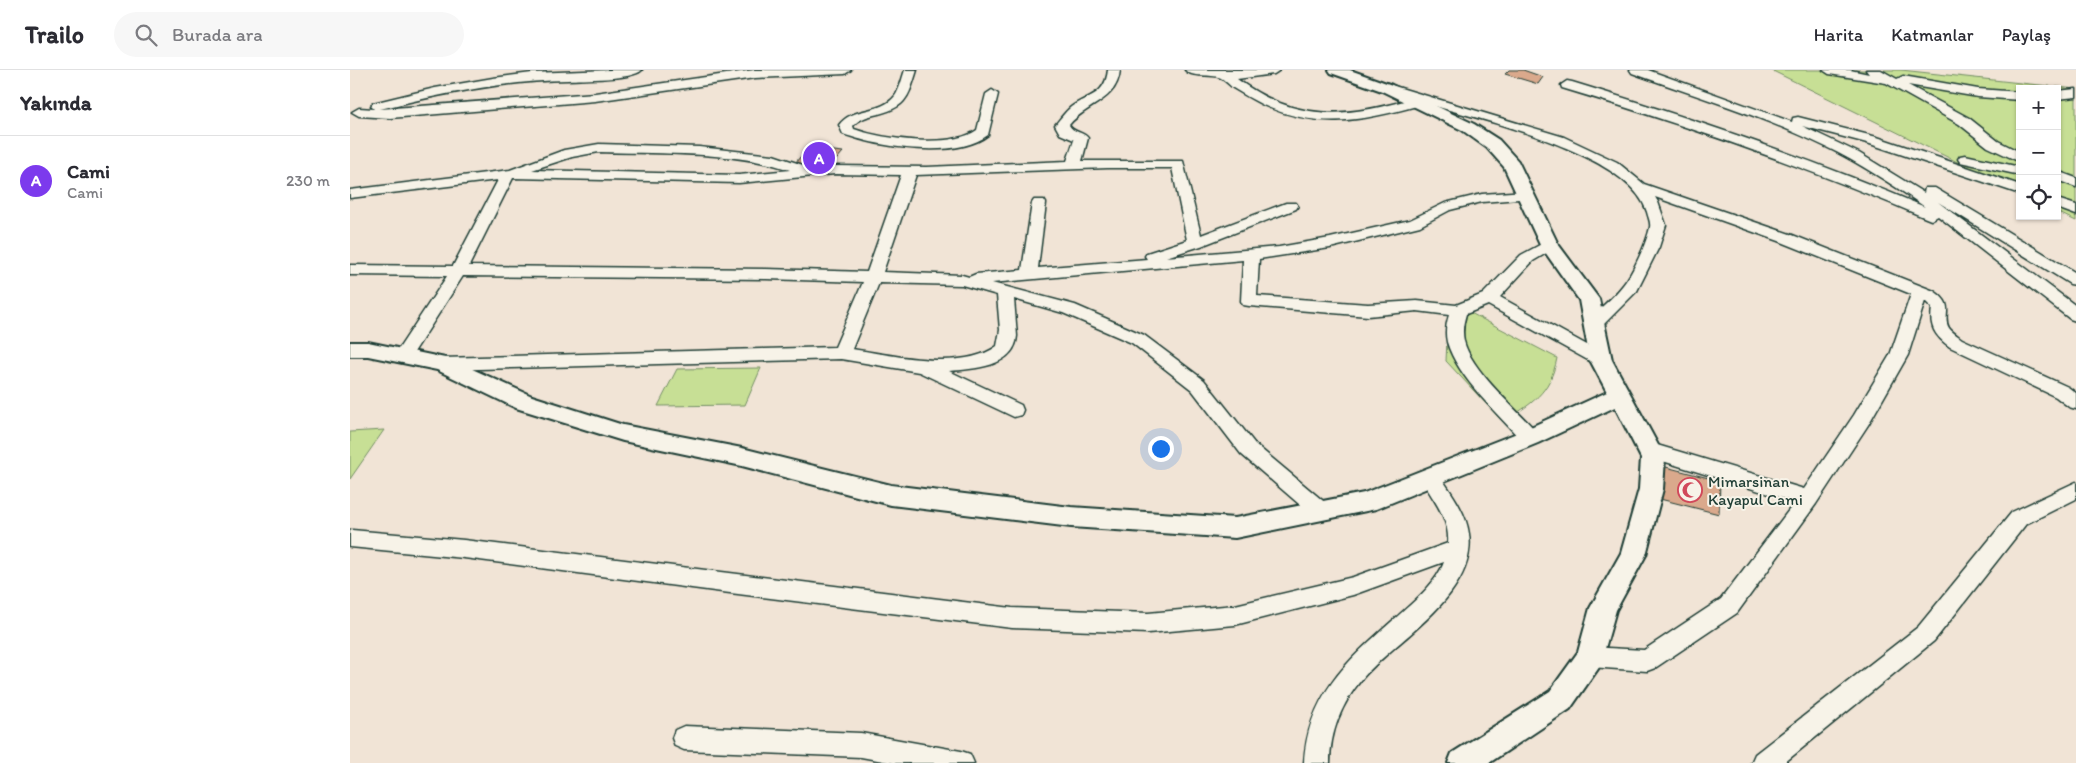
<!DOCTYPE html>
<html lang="tr">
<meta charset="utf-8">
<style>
:root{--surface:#fff;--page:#f7f7f7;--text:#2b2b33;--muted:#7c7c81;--line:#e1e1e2;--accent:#7c3aed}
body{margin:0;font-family:Itim,sans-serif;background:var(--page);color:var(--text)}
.controls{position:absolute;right:15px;top:15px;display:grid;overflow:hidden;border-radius:0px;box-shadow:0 1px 4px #0004}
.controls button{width:45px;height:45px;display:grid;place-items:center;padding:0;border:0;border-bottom:1px solid var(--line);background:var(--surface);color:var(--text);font:25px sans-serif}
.you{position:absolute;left:810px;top:378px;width:18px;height:18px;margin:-12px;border:4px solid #fff;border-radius:50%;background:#1a73e8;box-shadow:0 0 0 8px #1a73e833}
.badge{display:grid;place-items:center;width:32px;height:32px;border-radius:50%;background:var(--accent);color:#fff;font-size:16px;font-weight:700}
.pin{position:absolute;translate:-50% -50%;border:2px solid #fff;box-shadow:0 1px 5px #0006}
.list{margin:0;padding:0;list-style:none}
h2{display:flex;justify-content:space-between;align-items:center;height:65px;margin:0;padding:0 20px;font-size:21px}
h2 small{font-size:16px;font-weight:400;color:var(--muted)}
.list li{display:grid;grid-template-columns:32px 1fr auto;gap:15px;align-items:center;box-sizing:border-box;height:90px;padding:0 20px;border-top:1px solid var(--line)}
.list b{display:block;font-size:19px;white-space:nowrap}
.list p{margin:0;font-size:16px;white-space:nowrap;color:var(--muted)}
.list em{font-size:16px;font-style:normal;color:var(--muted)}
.icon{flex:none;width:28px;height:28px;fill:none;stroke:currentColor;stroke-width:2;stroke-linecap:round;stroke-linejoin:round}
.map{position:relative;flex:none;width:1726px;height:693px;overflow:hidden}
header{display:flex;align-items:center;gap:30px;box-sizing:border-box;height:70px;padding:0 25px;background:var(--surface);border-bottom:1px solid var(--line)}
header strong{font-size:24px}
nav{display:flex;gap:28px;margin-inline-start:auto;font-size:18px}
.search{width:350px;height:45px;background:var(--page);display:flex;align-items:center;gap:12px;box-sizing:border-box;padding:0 18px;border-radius:28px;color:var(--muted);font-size:19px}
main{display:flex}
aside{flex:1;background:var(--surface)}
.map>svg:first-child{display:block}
.green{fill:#c7df95;stroke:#738e64}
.building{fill:#daa98c;stroke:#1f3d34}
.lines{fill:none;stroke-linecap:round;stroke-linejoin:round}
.minor-casing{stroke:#1f3d34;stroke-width:3}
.tertiary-casing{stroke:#1f3d34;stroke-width:4}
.minor{fill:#f7f3e8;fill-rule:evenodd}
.tertiary{fill:#f7f3e8;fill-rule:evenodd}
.labels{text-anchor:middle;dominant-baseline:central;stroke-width:4;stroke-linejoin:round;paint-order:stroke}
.poi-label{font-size:16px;fill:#1f3d34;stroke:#f7f3e8;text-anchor:start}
</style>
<header>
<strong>Trailo</strong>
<div class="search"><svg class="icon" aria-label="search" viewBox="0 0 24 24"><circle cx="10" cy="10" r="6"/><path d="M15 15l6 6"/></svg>Burada ara</div>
<nav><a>Harita</a><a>Katmanlar</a><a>Paylaş</a></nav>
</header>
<main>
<aside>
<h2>Yakında<small></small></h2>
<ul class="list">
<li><span class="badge">A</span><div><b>Cami</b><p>Cami</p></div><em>230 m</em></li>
</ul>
</aside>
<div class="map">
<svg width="1726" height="693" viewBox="0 0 1726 693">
<rect width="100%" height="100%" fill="#f1e4d6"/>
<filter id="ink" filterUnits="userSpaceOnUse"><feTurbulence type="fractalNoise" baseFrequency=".02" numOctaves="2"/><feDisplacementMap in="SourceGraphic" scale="10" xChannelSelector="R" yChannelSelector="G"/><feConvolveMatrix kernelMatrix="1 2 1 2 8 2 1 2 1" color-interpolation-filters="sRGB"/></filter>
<g filter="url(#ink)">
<g class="green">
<polygon points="1421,0 1551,0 1726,19 1726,151 1707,142 1707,19 1670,19 1670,123"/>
<path d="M 1113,239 L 1207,288 C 1200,324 1182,333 1153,352 L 1096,291 L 1097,270 Z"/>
<polygon points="411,298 395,335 308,336 327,299"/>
<polygon points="34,360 0,409 0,362"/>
</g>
<g class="building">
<polygon points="1159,0 1173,0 1193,7 1188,14 1155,4"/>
<polygon points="458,78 493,82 480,97 445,93"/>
<polygon points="1312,396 1370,411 1369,444 1310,429"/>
</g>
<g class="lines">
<defs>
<g id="minor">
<path d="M 260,0 L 292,0 C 283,10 232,9 218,10 C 154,11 92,24 30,39 L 245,23 L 404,0 L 501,0 L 495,4 L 405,8 L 245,31 L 40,48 L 9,46 L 2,42 L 9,38 L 24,39 L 21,36 L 23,33 L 85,18 L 143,8 L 182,3 Z"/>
<path d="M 555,0 L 567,0 C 558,29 556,38 524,45 C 516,47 509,49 503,56 L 504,59 C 532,69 601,79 627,60 L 636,24 L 642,20 L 648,24 L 638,65 C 606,90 529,77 493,64 L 489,55 C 503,36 531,44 545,26 C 550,19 552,8 555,0 Z"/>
<path d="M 758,0 L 770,0 C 767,32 737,33 719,55 C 723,63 733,61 738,68 L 732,91 L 833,91 L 851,165 L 936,133 L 946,133 L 948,136 L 946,139 L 851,176 L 816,187 L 929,177 L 980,168 L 1060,150 L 1095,133 L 1132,124 L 1176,121 L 1181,122 L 1183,125 L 1181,128 L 1132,132 L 1100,140 L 1070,156 L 980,178 L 909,189 L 907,226 L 1018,234 L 1067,231 L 1106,235 L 1133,224 L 1171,185 L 1199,170 L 1205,172 L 1207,175 L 1205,178 L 1183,191 L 1150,227 L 1257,286 L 1260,290 L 1257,294 L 1251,296 L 1245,294 L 1138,235 L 1116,244 C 1113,254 1112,261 1114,271 C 1121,300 1166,339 1187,362 L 1190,367 L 1187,372 L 1180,374 L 1173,372 C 1150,346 1107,307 1097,272 C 1095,263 1096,254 1099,245 L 1067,241 L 1018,246 L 899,236 L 893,235 L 891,231 L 893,190 L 642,213 L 725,235 L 794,265 L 854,310 L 905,374 L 978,435 L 981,441 L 978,447 L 971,449 L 964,447 L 891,384 L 842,320 L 782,273 L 713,243 L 664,229 L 667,266 C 665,297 623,299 599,301 L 671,335 L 673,340 L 671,345 L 664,347 L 569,302 L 491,289 L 92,300 L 86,298 L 83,294 L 86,290 L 92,288 L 485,277 L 513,212 L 416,209 L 113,206 L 59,290 L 53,292 L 47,290 L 44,286 L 97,206 L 0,205 L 0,195 L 103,196 L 148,110 L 0,128 L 0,120 L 160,100 L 214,80 L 249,74 L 349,77 L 423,85 L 462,98 L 485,96 L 577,97 L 717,91 L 724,70 L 710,64 L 705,55 C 710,49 715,42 721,37 C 739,24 755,26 758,0 ZM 249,82 C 307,84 386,81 440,100 L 389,105 L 182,100 L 222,87 ZM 758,98 L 822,98 L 837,170 L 797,183 L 795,186 L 797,189 L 688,198 L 696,133 L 694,130 L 684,130 L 682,133 L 672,200 L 626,204 L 619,207 L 612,205 L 533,202 L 566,105 ZM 485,104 L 551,105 L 517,202 L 416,199 L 119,196 L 163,108 L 389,113 ZM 529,213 L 612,215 L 647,225 L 650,260 L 647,276 C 612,302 542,285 502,279 Z"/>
<path d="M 835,0 L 930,0 L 924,4 L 887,9 C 945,52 995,48 1061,29 L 1039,23 L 1038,20 L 1044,16 L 1214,67 L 1267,92 L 1294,114 L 1440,164 L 1584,221 C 1607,236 1591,245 1599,258 C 1602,262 1608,266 1612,269 L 1718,317 L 1726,323 L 1726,339 L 1719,337 L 1706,327 L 1600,277 C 1585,266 1579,257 1582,238 L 1575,231 L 1558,285 L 1518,355 L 1466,434 L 1387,543 L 1305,598 L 1297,601 L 1240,597 L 1232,594 L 1228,587 L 1232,580 L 1240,577 L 1294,580 L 1371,529 L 1445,432 L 1290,384 L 1287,379 L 1290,374 L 1297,372 L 1454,419 L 1504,345 L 1540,285 L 1561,224 L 1429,171 L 1305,127 L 1308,132 L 1316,155 L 1309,177 L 1287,221 L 1250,258 L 1244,260 L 1238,258 L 1235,254 L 1238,250 C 1249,239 1263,228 1273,215 C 1283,203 1297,172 1300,157 C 1301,152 1298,147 1297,142 C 1279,82 1127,49 1071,32 L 1070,35 C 1013,51 969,60 913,35 C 903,30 893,24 883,18 C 878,14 873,8 868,7 C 858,4 842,8 835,0 Z"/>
<path d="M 1280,0 L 1298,0 L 1442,52 L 1443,48 L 1448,47 L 1527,67 L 1670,115 L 1670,124 L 1517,73 L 1452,56 L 1509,83 L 1574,123 L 1575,118 L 1585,118 L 1726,203 L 1726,215 L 1720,214 L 1588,132 L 1726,236 L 1726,251 L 1720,249 L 1588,146 L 1581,150 L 1576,148 C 1457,97 1336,55 1212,18 L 1211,15 L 1217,11 L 1222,12 C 1341,48 1460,88 1575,137 C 1543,115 1510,93 1474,76 C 1412,46 1346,26 1282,3 Z"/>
<polygon points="1473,0 1500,0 1519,4 1516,0 1531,0 1547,9 1553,6 1628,19 1670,22 1670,30 1628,27 1558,15 1619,48 1648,71 1670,82 1670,92 1638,77 1609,54 1536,13 1479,4"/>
<polygon points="1726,19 1726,27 1707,29 1707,21"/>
<polygon points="1615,85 1670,97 1670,105 1610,92 1608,89 1610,86"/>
<polygon points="1707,101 1726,108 1726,117 1707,110"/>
<polygon points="1707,129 1726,135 1726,145 1707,138"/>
<path d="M 1081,400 L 1088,403 C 1100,421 1116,441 1119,464 C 1128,525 1046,569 1012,609 C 992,633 980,662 980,693 L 954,693 C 958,622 1002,587 1050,544 C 1067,529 1086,513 1094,492 L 1003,525 L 885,555 L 798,563 L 662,558 L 372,522 L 114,488 L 0,477 L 0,461 L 2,460 L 114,470 L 662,538 L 798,543 L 885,535 L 1003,507 L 1098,473 C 1100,448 1082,429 1071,408 L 1074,403 Z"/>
<polygon points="1726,412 1726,429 1676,454 1584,571 1434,693 1401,693 1405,684 1568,557 1662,442"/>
<polygon points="334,656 511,663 611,681 620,684 624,693 544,693 511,687 334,680 325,676 322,668 325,660"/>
</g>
<polygon id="tertiary" points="979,0 1000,0 1042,15 1124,54 1149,70 1168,91 1208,174 1249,229 1262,290 1315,388 1313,419 1296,485 1266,540 1250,596 1220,639 1139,693 1098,693 1102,683 1200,621 1228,582 1240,538 1271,483 1289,419 1291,388 1265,337 1188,373 1026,439 885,468 721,457 541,435 392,396 273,371 166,338 87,300 18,286 0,286 0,272 18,272 100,289 182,326 273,355 392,378 541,415 721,437 885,448 1014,423 1172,361 1257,322 1240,290 1229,230 1190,175 1154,97 1137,78 1112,60 1032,21 981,3"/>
</defs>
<use href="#minor" class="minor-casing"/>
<use href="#tertiary" class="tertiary-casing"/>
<use href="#minor" class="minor"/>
<use href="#tertiary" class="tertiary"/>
</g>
</g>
<defs>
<symbol id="mosque-ring" viewBox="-11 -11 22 22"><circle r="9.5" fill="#f7f3e8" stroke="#d1495b" stroke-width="1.5"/><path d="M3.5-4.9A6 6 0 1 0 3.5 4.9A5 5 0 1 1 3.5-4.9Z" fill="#d1495b"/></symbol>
</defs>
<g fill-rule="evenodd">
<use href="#mosque-ring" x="1326" y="406" width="28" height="28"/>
</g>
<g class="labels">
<g class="poi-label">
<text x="1358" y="411">Mimarsinan<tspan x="1358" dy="18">Kayapul Cami</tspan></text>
</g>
</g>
</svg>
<div class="controls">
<button>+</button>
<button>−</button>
<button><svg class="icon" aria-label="locate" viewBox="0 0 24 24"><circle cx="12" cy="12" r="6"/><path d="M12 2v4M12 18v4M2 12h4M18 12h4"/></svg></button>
</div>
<div class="you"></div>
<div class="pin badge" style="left:469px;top:88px">A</div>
</div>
</main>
